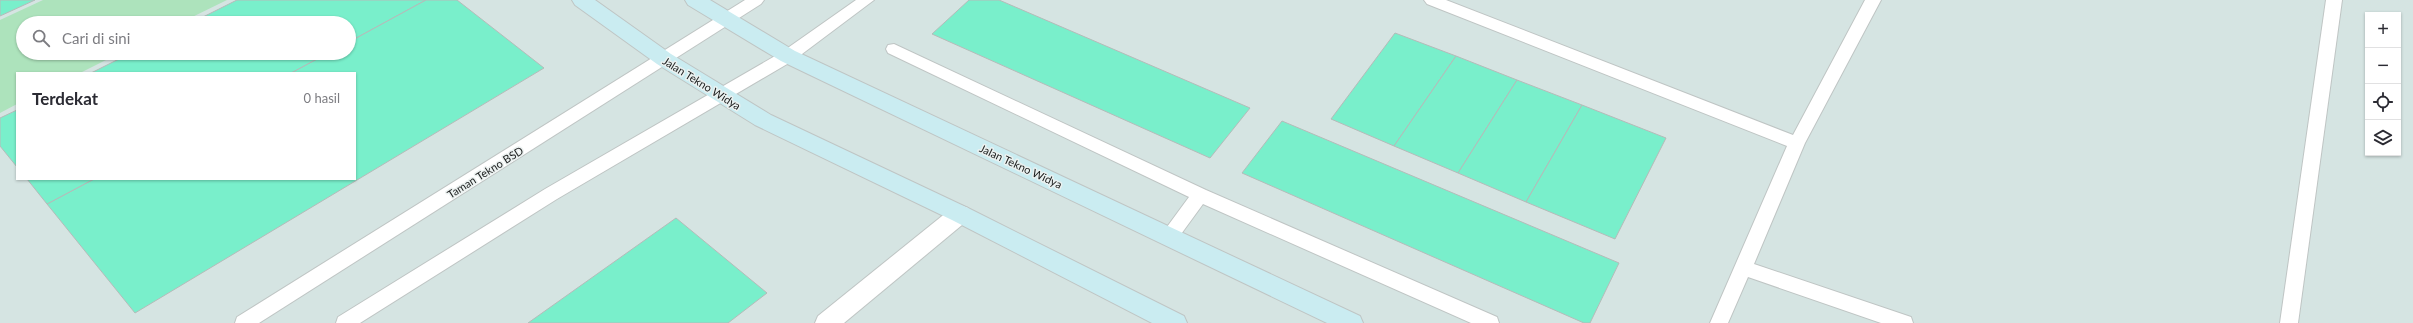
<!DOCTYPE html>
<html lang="id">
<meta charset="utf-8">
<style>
:root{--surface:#fff;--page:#f7f7f7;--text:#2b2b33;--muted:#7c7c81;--line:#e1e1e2}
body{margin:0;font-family:Lato,sans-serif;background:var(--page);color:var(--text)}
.controls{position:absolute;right:12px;top:12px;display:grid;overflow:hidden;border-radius:0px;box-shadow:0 1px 3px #0004}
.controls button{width:36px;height:36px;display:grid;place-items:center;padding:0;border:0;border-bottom:1px solid var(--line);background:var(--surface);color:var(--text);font:20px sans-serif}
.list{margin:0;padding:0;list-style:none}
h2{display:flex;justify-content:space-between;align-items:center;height:52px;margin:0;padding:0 16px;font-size:17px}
h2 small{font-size:13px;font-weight:400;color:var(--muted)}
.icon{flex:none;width:22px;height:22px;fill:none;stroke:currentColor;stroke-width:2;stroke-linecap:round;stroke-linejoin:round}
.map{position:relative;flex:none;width:2413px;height:323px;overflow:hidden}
.search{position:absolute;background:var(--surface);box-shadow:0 1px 3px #0004;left:16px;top:16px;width:340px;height:44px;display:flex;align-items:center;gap:10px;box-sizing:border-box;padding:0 14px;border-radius:22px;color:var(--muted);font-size:15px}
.panel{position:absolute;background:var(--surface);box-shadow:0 1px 3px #0004;left:16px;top:72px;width:340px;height:108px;border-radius:0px}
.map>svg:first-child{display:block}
.built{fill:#d5e4e2;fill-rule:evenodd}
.green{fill:#ade3bc}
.building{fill:#79efcb;stroke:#b5bbb9}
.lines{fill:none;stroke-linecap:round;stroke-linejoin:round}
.lane-casing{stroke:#bfc5c4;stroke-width:2}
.street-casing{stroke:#bfc5c4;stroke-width:2}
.secondary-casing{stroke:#bfc5c4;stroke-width:2}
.lane{fill:#fff;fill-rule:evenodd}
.street{fill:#fff;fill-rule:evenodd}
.secondary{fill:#caecf1;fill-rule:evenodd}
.labels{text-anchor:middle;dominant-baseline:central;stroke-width:3;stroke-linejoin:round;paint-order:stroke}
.street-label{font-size:11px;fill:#1a1c1c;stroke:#ebf1f0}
</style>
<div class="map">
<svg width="2413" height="323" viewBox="0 0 2413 323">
<rect width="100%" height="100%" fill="#ebf1f0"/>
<path class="built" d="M 0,0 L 2413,0 L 2413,323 L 0,323 ZM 2368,15 L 2398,15 L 2398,153 L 2368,153 ZM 23,23 L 349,23 L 349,53 L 23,53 ZM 17,73 L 355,73 L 355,179 L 17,179 Z"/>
<polygon class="green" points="43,0 227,0 180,23 23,23 23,53 120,53 80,73 17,73 17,104 0,113 0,20"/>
<g class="building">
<polygon points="0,0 35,0 0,16"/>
<polygon points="237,0 426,0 349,42 349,23 191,23"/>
<polygon points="426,0 457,0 544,68 135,313 47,204 94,179 355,179 355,73 291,73 328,53 349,53 349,42"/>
<polygon points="969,0 999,0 1250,108 1210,158 932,34"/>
<polygon points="1395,33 1456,56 1394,146 1331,119"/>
<polygon points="131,53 328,53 291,73 91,73"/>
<polygon points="1456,56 1517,80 1458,173 1394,146"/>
<polygon points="1517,80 1582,105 1526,202 1458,173"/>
<polygon points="1582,105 1666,138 1615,239 1526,202"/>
<polygon points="17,110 17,167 0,146 0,118"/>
<polygon points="1282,121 1619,263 1590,323 1584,323 1242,173"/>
<polygon points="27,179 94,179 47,204"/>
<polygon points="676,218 767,293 728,323 528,323"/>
</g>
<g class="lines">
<defs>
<g id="lane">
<polygon points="745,0 764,0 761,4 259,323 235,323 237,317"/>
<polygon points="856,0 874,0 794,60 557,199 360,323 336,323 338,317 545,189 782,52"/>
<polygon points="1424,0 1446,0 1793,135 1865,0 1881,0 1805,143 1754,264 1911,317 1913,323 1881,323 1748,277 1728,323 1710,323 1787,146 1427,4"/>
<polygon points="2326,0 2342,0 2298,323 2280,323"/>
<polygon points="894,44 1206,190 1497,317 1499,323 1471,323 1203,204 1176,241 1170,243 1164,241 1161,236 1164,231 1189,197 888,53 886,49 888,45"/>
</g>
<polygon id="street" points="960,205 968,208 971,214 968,220 844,323 815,323 818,316 952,208"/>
<g id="secondary">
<polygon points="572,0 595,0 671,54 771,115 968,208 1184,316 1187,323 1152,323 952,220 755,125 657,64 575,5"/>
<polygon points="685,0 710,0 795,51 1360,316 1363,323 1327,323 781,61 688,5"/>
</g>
</defs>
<use href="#lane" class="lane-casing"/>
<use href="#street" class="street-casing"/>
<use href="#secondary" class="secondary-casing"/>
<use href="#lane" class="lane"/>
<use href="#street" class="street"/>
<use href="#secondary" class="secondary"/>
</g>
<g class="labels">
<g class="street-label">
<text transform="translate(702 83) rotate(32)">Jalan Tekno Widya</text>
<text transform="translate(1021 166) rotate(25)">Jalan Tekno Widya</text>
<text transform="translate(485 172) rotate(-32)">Taman Tekno BSD</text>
</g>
</g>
</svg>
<div class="controls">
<button>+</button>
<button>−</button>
<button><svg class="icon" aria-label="locate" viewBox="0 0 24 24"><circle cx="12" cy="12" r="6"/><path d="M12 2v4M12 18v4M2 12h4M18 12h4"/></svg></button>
<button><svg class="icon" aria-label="layers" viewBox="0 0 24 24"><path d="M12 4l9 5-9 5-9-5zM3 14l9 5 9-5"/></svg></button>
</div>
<div class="search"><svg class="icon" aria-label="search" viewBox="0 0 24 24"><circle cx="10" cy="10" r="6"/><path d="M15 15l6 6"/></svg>Cari di sini</div>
<section class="panel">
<h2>Terdekat<small>0 hasil</small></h2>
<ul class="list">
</ul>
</section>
</div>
